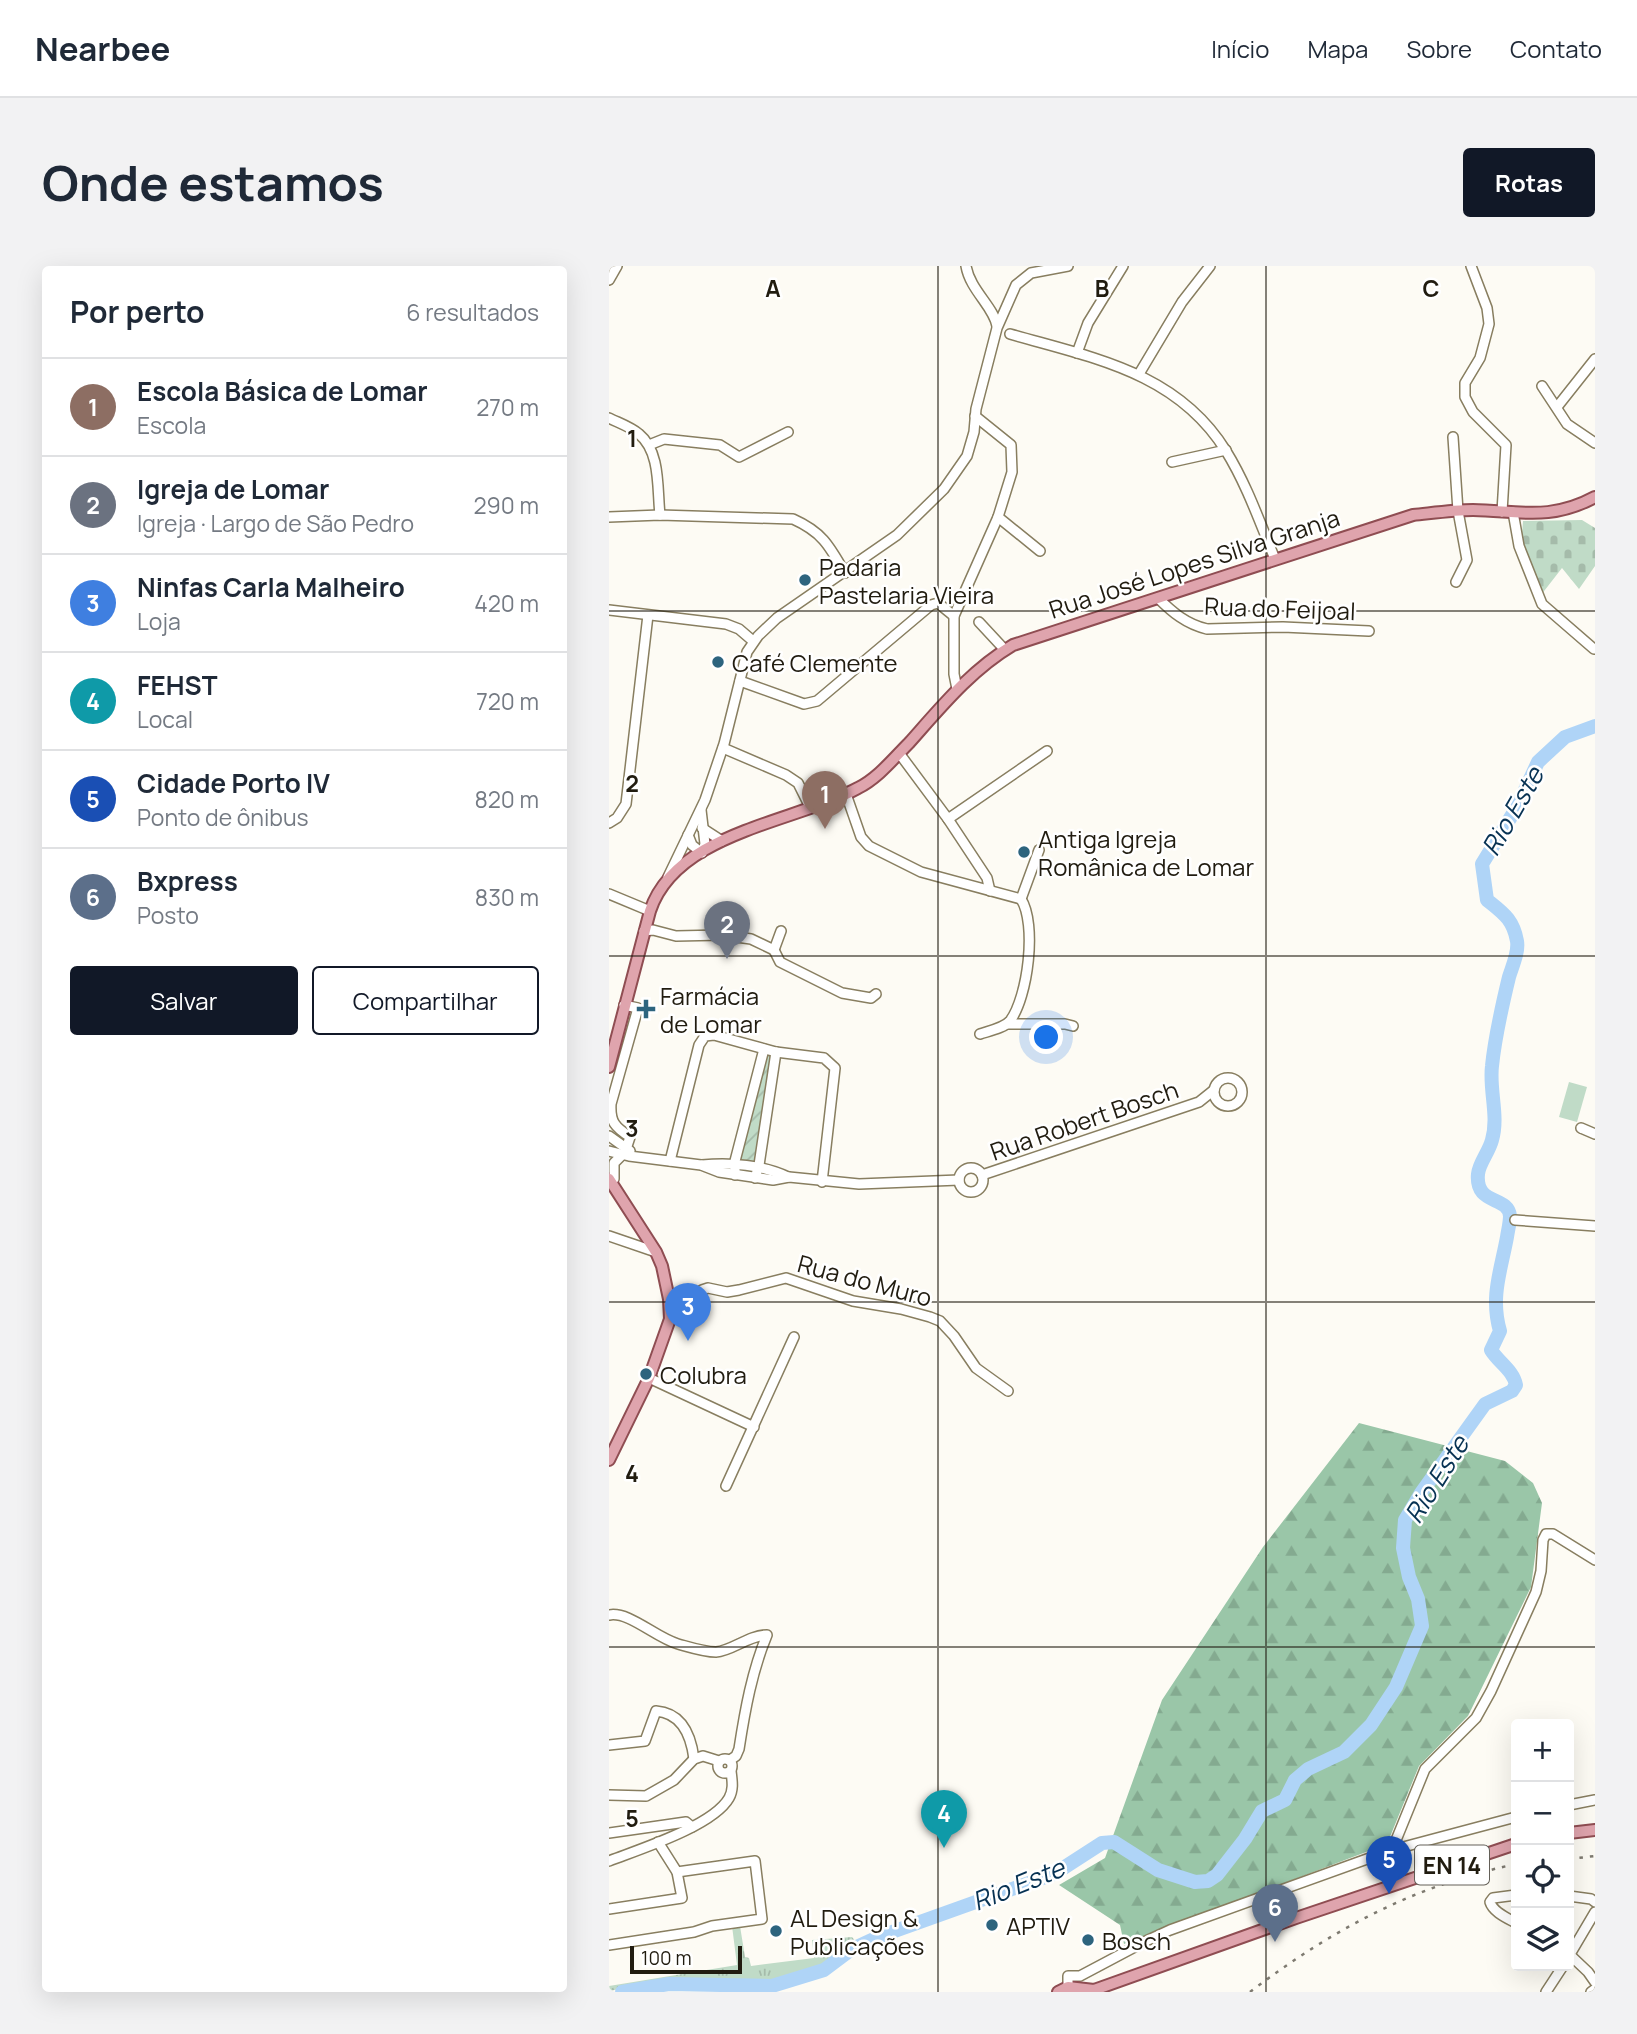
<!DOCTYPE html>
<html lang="pt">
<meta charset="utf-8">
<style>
:root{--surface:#fff;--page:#f2f2f3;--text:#1f2937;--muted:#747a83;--line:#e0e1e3;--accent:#111827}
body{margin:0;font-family:Manrope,sans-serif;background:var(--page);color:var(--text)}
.controls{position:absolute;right:21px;bottom:21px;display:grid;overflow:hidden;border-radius:7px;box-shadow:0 7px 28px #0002}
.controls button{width:63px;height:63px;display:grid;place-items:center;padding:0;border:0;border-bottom:2px solid var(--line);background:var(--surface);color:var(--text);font:35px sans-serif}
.scale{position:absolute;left:21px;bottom:18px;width:112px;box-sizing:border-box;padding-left:7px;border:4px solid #211c10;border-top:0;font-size:19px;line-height:24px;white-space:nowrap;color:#211c10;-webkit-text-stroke:5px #fff;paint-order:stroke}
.you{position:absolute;left:438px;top:772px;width:24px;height:24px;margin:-18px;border:5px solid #fff;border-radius:50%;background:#1a73e8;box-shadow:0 0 0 10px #1a73e833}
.badge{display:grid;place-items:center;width:46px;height:46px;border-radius:50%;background:var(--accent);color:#fff;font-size:23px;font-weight:700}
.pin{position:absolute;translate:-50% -58px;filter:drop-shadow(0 2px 4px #0008)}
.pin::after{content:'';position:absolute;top:37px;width:24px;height:21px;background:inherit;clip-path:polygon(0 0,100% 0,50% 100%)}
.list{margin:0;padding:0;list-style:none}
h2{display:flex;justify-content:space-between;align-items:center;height:91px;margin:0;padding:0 28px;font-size:30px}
h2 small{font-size:23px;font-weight:400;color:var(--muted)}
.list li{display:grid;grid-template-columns:46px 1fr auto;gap:21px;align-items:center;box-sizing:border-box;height:98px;padding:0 28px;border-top:2px solid var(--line)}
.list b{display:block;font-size:26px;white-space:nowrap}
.list p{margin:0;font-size:23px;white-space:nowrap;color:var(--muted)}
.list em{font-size:23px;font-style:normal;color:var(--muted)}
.actions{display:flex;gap:14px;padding:21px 28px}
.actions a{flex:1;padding:16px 0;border:2px solid var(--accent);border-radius:7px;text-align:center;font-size:24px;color:var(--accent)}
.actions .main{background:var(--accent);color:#fff}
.icon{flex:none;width:38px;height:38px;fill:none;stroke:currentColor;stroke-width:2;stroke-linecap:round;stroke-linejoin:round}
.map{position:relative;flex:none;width:986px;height:1726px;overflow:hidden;border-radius:7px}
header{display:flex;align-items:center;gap:42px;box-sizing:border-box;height:98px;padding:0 35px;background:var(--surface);border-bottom:2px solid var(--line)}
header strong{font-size:33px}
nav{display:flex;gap:38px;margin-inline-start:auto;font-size:24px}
.intro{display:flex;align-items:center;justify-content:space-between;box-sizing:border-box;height:168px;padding:0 42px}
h1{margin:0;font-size:49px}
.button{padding:18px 32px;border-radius:7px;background:var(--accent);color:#fff;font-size:24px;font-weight:700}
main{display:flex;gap:42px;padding:0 42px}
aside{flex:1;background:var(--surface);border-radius:7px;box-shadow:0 7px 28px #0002}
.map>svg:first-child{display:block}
.grass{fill:url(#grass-tufts)}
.forest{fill:url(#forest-firs)}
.cemetery{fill:url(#cemetery-stones)}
.park{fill:#c0dbc7}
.garden{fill:url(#garden-furrows)}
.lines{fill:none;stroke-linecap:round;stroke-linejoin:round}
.river{stroke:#afd4f7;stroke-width:14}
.minor-casing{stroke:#887e60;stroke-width:12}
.major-casing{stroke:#8f4d52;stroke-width:14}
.minor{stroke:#fff;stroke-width:9}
.major{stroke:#dfa4ad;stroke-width:10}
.rail{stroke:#7e7a70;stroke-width:2.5;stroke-dasharray:3.5 7;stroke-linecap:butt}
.grid{fill:none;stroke:#211c10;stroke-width:2;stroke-opacity:0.55}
.poi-dot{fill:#2d647e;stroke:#fff;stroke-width:2.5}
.labels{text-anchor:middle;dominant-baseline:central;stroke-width:5;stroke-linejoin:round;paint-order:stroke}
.shield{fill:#fff;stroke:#646058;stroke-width:2}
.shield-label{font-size:23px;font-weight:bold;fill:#211c10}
.street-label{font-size:24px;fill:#211c10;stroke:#fff}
.poi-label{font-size:24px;fill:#211c10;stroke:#fff;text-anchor:start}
.water-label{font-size:26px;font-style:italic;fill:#073253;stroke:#fff}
.grid-label{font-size:23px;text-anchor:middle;font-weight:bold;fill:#211c10;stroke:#fff;stroke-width:5;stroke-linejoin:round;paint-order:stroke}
</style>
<header>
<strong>Nearbee</strong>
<nav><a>Início</a><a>Mapa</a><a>Sobre</a><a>Contato</a></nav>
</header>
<div class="intro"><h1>Onde estamos</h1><a class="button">Rotas</a></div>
<main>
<aside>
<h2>Por perto<small>6 resultados</small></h2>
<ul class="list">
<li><span class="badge" style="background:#8d6e63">1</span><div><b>Escola Básica de Lomar</b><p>Escola</p></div><em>270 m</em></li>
<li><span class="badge" style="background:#6b7280">2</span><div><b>Igreja de Lomar</b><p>Igreja · Largo de São Pedro</p></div><em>290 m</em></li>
<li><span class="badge" style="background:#3f7fe0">3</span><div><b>Ninfas Carla Malheiro</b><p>Loja</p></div><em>420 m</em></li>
<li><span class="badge" style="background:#0f9aa8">4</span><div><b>FEHST</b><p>Local</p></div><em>720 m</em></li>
<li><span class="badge" style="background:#1a4fb4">5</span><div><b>Cidade Porto IV</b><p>Ponto de ônibus</p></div><em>820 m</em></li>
<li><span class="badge" style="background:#5c6f8a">6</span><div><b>Bxpress</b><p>Posto</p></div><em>830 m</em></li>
</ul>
<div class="actions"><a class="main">Salvar</a><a>Compartilhar</a></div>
</aside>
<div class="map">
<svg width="986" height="1726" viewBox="0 0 986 1726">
<defs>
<pattern id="grass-tufts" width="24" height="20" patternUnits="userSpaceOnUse" patternTransform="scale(1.75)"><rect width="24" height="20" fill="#c0dbc7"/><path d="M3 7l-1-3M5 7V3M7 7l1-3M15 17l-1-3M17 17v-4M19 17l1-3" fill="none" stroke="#a5bbaa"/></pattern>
<pattern id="forest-firs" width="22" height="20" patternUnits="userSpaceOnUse" patternTransform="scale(1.75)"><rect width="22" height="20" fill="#9ac6a8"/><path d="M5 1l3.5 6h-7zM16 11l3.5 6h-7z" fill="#84aa90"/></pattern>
<pattern id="cemetery-stones" width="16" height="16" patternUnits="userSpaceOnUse" patternTransform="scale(1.75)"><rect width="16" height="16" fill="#c0dbc7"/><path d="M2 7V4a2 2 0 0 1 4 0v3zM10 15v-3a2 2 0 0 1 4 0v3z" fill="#a5bbaa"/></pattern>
<pattern id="garden-furrows" width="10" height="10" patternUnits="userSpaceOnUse" patternTransform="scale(1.75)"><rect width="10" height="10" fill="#c0dbc7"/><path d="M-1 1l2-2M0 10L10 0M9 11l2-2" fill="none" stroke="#a5bbaa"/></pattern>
</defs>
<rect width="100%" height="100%" fill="#fdfbf4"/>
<polygon class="grass" points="123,1660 131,1660 136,1691 140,1692 142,1700 205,1692 203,1674 243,1671 247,1676 237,1680 227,1693 214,1702 159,1717 48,1716 0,1725 0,1720 128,1699"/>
<polygon class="forest" points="750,1157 896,1195 924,1217 933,1237 922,1321 859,1450 810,1500 778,1578 515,1678 511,1659 450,1619 496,1592 553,1434 654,1281"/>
<polygon class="cemetery" points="973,254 986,262 986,300 970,323 953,302 932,329 912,281 914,255"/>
<polygon class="park" points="960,816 978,821 968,856 950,851"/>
<polygon class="garden" points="157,787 164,788 147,897 130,894"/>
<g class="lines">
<path class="river" d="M 13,1726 L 60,1718 L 163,1720 L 215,1704 L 243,1683 L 269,1671 L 445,1608 L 493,1577 L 505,1576 L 549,1604 L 586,1616 L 599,1615 L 608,1609 L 636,1573 L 653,1545 L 676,1534 L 686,1514 L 699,1503 L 735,1486 L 762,1459 L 787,1421 L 813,1360 L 809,1333 L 800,1311 L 794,1282 L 796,1254 L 812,1227 L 876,1138 L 903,1125 L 907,1119 C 904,1104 890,1097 882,1084 L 891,1065 C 881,1031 892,1004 898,971 C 899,964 901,957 901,950 C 899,929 866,940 869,908 C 870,897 880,886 883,874 C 890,850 880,824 883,800 C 886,770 893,740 900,711 C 903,701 910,686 908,675 C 904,653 894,647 878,634 L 873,598 L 908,541 L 929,496 L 956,471 L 986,460"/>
<defs>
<g id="minor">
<path d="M 357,0 C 361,24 385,41 388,60"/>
<polyline points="862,0 878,42 880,58 871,92 856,117 856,131 864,146 897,179 893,246"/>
<polyline points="0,14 8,0"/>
<path d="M 401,68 C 484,92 568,106 617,185 C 638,219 651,257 666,293"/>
<polyline points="468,87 479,57 514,0"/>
<polyline points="530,108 573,36 601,0"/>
<polyline points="933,120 958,158 986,177"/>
<polyline points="948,141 986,93"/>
<path d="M 0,152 C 10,157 22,161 30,168 C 52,186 48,223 51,249"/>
<polyline points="844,171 849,245 858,294 847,316"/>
<polyline points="40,179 55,173 111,179 130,191 179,166"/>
<polyline points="563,196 617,184"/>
<polyline points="904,246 910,280 933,338 985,383"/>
<path d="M 0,251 L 51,249 L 184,253 C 213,266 220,279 236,307"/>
<polyline points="389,251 431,285"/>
<path d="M 549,332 C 563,346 577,358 598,363 L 674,361 L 760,365"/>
<polyline points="0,344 117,358 130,363 144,375"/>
<polyline points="370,356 396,384"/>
<polyline points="131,415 195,438 208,435 322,339 329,337 345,350"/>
<polyline points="348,423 345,408 345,350 389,251 403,206 402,179 366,150"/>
<polyline points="114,482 177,509 189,517 201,541"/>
<polyline points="290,487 339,553 378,612 381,625"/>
<polyline points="237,528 252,571 260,580 312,606 412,633"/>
<polyline points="339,553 438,485"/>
<polyline points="0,557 8,552 17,538 39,349"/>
<polyline points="93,562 113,575"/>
<polyline points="79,569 83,579 93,587 96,578 92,544"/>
<polyline points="59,611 96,534 115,478 138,386 149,370 168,352 288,269 335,223 358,190 365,166 367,143 388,62 407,19 422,7 459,0"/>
<polyline points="0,628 41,645"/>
<polyline points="412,633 430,584"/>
<polyline points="35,665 44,664 67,670 113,669 142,673 165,684 172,665"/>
<polyline points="165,684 171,696 233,727 262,732 267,728"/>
<path d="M 15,739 L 29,742 L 2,838 C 1,856 6,861 21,871 L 17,883"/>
<polyline points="399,758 456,758 464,760"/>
<path d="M 371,768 C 380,765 395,762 401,755 C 419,731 428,658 412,633"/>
<circle cx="619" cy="826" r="14"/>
<polyline points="972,862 986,868"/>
<polyline points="0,870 21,885"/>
<polyline points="0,885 20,890 92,899 110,906 164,914 180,911 250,918 350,914"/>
<polyline points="61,895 90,779 96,770 105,769 167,786 215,792 226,802 213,916"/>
<path d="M 93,899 C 121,896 154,899 179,911"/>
<circle cx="362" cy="914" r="12"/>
<polyline points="126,909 126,895 155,783"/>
<polyline points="373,909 590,836 605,824"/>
<polyline points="146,912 150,899 167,786"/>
<polyline points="5,913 5,897 13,889"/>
<polyline points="906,954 986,960"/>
<polyline points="0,970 47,986"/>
<polyline points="61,1053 84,1040 93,1024 99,1022 118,1026 130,1024 177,1012 244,1035 292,1043 321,1051 331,1055 345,1070 367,1102 399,1125"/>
<polyline points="40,1112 145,1161"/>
<polyline points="117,1220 185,1071"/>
<path d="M 0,1349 C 20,1345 47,1372 69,1378 C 80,1381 95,1386 107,1386 C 123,1385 140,1369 158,1369 C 143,1405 136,1444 130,1483 L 127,1490 L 121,1494"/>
<path d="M 0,1479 L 36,1475 L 47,1445 C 73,1447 82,1469 85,1493"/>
<circle cx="116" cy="1500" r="7"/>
<polyline points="0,1529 37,1530 65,1514 85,1493 94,1490 110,1495"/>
<polyline points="960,1539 986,1534"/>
<polyline points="0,1567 77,1556 83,1561"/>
<polyline points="783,1584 816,1503 867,1452 882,1425 927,1326 932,1305 934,1274 937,1268 944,1268 986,1294"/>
<path d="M 0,1595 C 31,1583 104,1560 120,1532 C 125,1523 123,1514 122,1505"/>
<path d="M 907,1629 L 884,1632 L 881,1636 C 884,1646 898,1652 907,1657"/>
<polyline points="960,1630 982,1633 986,1636"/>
<polyline points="0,1643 73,1632 68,1606 49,1576"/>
<polyline points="0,1679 85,1666 103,1660 153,1653 146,1595 68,1606"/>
<polyline points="960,1688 979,1706 986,1716"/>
<polyline points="960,1690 986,1646"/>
<polyline points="459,1721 459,1710 471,1710 537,1675 561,1664 783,1584 907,1551"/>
<polyline points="937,1726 954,1700"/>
<polyline points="982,1726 986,1723"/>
</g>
<g id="major">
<path d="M 0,801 L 41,645 C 67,566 185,557 249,522 C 269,512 284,493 300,477 C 332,441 362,404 404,379 L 804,249 C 824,247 844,244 864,244 C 911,245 942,255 986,231"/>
<polyline points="0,913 47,986 53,1000 60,1033 61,1053 40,1112 0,1194"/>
<polyline points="960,1567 986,1564"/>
<polyline points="449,1726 459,1721 485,1724 687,1652 907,1578"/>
</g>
</defs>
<use href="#minor" class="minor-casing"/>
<use href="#major" class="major-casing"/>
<use href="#minor" class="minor"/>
<use href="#major" class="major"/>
<g class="rail">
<polyline points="960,1593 986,1590"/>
<path d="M 641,1726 C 724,1663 804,1620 907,1598"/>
</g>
</g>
<path class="grid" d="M 329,0 L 329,1726M 657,0 L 657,1726M 0,345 L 986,345M 0,690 L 986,690M 0,1036 L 986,1036M 0,1381 L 986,1381"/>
<g class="poi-dot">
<circle cx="196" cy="314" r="7"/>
<circle cx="109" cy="396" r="7"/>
<circle cx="415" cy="586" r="7"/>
<path d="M33.5 732.5h7v7h7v7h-7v7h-7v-7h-7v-7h7z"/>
<circle cx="37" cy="1108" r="7"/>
<circle cx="383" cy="1659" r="7"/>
<circle cx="167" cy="1665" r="7"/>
<circle cx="479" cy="1674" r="7"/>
</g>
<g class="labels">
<rect class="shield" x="806" y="1579.5" width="74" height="39" rx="5"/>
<g class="shield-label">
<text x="843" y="1599">EN 14</text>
</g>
<g class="street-label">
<text transform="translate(585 297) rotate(-18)">Rua José Lopes Silva Granja</text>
<text transform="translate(671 342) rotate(2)">Rua do Feijoal</text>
<text transform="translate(475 854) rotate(-19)">Rua Robert Bosch</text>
<text transform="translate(256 1014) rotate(15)">Rua do Muro</text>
</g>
<g class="poi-label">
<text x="210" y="300">Padaria<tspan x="210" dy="28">Pastelaria Vieira</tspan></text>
<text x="123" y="396">Café Clemente</text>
<text x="429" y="572">Antiga Igreja<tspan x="429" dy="28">Românica de Lomar</tspan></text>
<text x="51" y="729">Farmácia<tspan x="51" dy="28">de Lomar</tspan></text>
<text x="51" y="1108">Colubra</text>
<text x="181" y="1651">AL Design &amp;<tspan x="181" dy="28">Publicações</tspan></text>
<text x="397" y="1659">APTIV</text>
<text x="493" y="1674">Bosch</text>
</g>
<g class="water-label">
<text transform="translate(903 545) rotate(-60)">Rio Este</text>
<text transform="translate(827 1213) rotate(-58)">Rio Este</text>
<text transform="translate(409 1618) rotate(-22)">Rio Este</text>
</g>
</g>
<g class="grid-label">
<text x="164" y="31">A</text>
<text x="493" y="31">B</text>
<text x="822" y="31">C</text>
<text x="23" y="181">1</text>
<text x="23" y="526">2</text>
<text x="23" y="871">3</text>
<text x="23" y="1216">4</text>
<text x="23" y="1561">5</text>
</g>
</svg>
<div class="controls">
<button>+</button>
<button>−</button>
<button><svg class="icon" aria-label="locate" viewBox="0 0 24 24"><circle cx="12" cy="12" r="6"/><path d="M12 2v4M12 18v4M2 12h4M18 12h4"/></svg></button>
<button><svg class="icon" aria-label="layers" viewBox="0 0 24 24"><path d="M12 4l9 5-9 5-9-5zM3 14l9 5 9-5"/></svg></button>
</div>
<div class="scale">100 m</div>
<div class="you"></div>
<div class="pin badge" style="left:216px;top:563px;background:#8d6e63">1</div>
<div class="pin badge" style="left:118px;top:693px;background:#6b7280">2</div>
<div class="pin badge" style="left:79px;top:1075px;background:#3f7fe0">3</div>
<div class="pin badge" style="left:335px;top:1582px;background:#0f9aa8">4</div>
<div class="pin badge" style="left:780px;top:1628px;background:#1a4fb4">5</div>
<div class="pin badge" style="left:666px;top:1676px;background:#5c6f8a">6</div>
</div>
</main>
